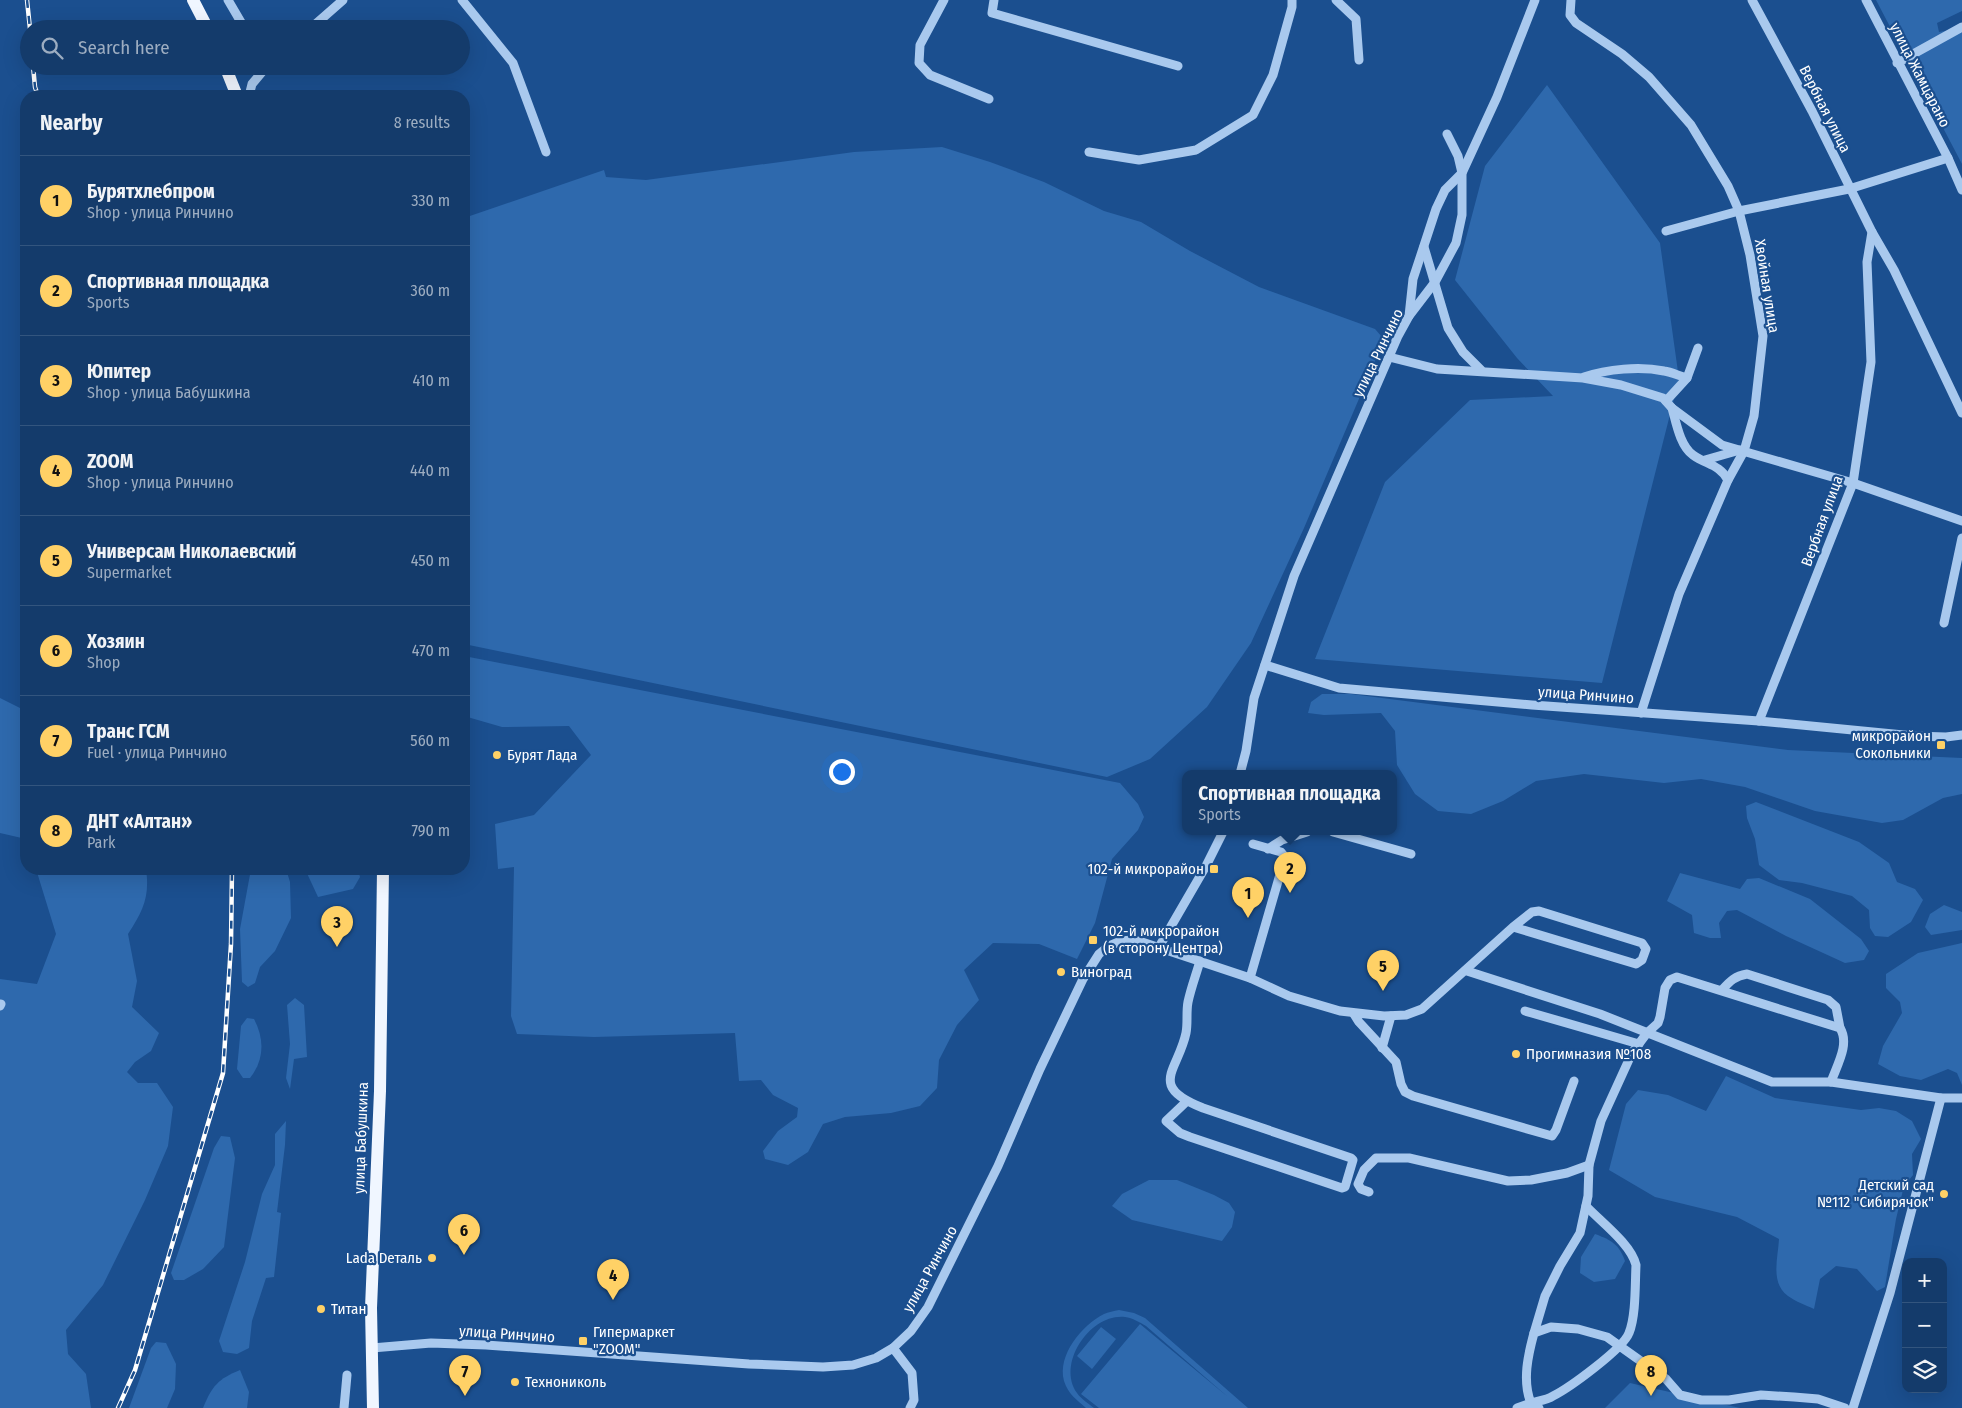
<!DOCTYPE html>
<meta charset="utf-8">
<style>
:root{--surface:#143b6b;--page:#214673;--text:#f1f3f6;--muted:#9dadc1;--line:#33557e;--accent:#ffd166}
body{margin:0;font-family:"Fira Sans Condensed",sans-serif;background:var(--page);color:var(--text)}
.controls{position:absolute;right:15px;bottom:15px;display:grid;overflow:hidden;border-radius:10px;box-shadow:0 5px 20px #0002}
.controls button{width:45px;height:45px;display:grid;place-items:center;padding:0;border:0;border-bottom:1px solid var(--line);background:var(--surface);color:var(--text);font:25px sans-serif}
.you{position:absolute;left:841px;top:771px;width:18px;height:18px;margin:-12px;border:4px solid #fff;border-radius:50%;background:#1a73e8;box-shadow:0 0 0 8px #1a73e833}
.badge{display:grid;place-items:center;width:32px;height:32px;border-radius:50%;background:var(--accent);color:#111;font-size:16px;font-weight:700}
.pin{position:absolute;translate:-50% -41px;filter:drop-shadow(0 1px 2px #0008)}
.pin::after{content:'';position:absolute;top:26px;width:18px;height:15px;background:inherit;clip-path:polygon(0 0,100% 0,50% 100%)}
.popup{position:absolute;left:1182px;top:770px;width:215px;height:65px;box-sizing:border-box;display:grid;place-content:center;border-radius:10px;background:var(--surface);filter:drop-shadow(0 1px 4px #0005);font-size:16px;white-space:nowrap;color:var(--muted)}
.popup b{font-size:19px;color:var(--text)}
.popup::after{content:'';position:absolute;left:50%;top:100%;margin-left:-10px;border:10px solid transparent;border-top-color:var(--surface)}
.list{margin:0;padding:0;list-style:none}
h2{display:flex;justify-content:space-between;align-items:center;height:65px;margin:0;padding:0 20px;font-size:21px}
h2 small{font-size:16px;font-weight:400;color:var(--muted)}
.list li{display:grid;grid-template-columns:32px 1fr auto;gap:15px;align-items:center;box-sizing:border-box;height:90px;padding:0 20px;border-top:1px solid var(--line)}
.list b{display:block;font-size:19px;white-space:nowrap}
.list p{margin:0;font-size:16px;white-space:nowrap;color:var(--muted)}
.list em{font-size:16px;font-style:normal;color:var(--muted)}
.icon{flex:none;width:28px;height:28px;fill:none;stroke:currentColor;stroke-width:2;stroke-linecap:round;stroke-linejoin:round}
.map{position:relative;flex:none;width:1962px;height:1408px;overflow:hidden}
.search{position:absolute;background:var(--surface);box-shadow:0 5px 20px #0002;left:20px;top:20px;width:450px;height:55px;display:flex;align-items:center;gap:12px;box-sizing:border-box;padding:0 18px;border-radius:28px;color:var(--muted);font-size:19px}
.panel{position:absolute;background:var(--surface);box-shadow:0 5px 20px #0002;left:20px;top:90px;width:450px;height:785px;border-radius:20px}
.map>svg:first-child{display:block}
.green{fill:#2e69ad}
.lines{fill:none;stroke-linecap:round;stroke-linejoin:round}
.minor{stroke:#a9c9ee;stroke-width:9}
.major{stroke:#f0f6ff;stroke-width:12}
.rail-casing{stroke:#fff;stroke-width:4.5}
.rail{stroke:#1b4f8f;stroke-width:2.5;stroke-dasharray:8;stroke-linecap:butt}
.poi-dot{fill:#ffd166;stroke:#1b4f8f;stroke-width:2}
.labels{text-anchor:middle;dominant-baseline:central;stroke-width:4.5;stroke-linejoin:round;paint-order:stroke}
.street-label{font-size:15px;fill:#fff;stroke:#1b4f8f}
.poi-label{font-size:15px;fill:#fff;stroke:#1b4f8f;text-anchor:start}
</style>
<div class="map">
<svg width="1962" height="1408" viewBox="0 0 1962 1408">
<rect width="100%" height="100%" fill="#1b4f8f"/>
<g class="green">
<polygon points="1876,0 1962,0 1962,11 1937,23 1939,32 1956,29 1962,26 1962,164"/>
<polygon points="1547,85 1660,243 1679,379 1602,683 1315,659 1385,482 1470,400 1553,396 1517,358 1455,280 1485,166"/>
<polygon points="942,147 990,162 1044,182 1104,211 1141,222 1190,251 1259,287 1375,329 1382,337 1381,347 1304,528 1251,643 1207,707 1150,759 1107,777 464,644 464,218 604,170 606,177 646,180 854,152"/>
<polygon points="464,656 1120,783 1138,804 1144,817 1138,830 1112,859 1095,923 1077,959 1039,944 993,943 964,970 979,1000 957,1025 939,1060 937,1088 920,1106 891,1113 845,1117 823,1124 808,1152 788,1165 765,1159 763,1151 778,1131 797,1117 798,1108 773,1095 761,1080 739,1081 735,1033 594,1037 517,1034 511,1016 514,867 498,869 495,824 534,815 591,755 569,726 502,727 464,716"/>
<polygon points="1322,694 1351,694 1788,750 1962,758 1962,794 1943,798 1903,820 1882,823 1815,811 1745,787 1701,779 1664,783 1584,774 1536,781 1503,801 1471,814 1438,811 1415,794 1397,765 1395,731 1381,713 1324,715 1308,713 1311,702"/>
<polygon points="0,698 26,711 26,839 0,833"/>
<polygon points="1756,802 1859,842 1889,863 1897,882 1915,889 1923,900 1911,922 1888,937 1875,936 1870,928 1869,910 1852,896 1802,883 1779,880 1759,865 1755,839 1747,818 1746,806"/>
<path d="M 36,869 L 146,869 C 150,897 143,911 128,934 L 137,981 L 132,1007 L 159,1033 L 151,1051 L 135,1062 L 127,1072 L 138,1083 L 157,1083 L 173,1107 L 168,1146 L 145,1200 L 103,1285 L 66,1330 L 68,1354 L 86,1374 L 91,1408 L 0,1408 L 0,979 L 37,984 L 56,934 Z"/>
<polygon points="251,869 286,869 290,882 291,918 275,951 260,967 255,983 248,987 242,982 240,929"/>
<polygon points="305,869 358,869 360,877 353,889 318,897"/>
<polygon points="1680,873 1740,889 1747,879 1759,878 1810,899 1861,939 1869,951 1864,960 1845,963 1786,936 1737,910 1727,911 1719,923 1721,938 1710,938 1694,933 1692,915 1667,901"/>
<polygon points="1944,905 1962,912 1962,930 1931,935 1925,927 1930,914"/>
<polygon points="1962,943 1962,1085 1957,1073 1948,1069 1921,1080 1900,1076 1878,1064 1883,1046 1902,1013 1900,1002 1886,988 1886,974 1918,953"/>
<polygon points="295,998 304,1005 307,1057 294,1059 290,1089 286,1078 290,1044 287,1005"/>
<path d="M 247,1018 L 254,1019 C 265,1040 264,1060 250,1078 L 243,1078 L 237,1069 L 241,1026 Z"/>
<path d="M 1726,1076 L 1775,1098 L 1861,1110 L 1879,1108 L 1896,1111 L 1912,1121 L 1921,1139 L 1912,1154 L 1913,1175 L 1904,1186 L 1896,1219 L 1885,1287 L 1877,1291 L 1857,1269 L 1836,1266 L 1820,1279 L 1814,1309 C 1806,1305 1796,1302 1788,1296 C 1770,1283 1778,1258 1779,1239 L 1737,1217 L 1655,1197 L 1609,1170 L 1626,1104 L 1638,1090 L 1668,1095 L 1706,1111 Z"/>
<polygon points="286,1121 285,1145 277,1212 281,1213 274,1277 266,1278 252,1321 249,1348 237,1354 223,1352 219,1341 245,1262 262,1194 275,1165 275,1134"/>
<polygon points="221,1136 230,1137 235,1158 224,1247 203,1269 184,1280 174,1280 171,1273 214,1148"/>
<polygon points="1149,1180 1177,1180 1214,1195 1229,1203 1235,1212 1232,1227 1222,1241 1132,1220 1112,1206 1122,1194"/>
<path d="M 1595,1234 C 1611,1240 1619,1244 1625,1261 L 1615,1279 L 1594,1282 L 1580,1273 L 1581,1257 Z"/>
<path d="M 1119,1310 L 1134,1313 L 1145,1318 L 1248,1408 L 1099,1408 L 1081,1394 L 1140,1324 L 1228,1397 L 1146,1326 C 1139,1322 1133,1318 1125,1317 C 1091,1313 1056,1363 1077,1393 C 1081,1399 1089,1404 1094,1408 L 1086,1408 C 1077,1400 1068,1394 1064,1381 C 1057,1355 1082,1325 1104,1314 C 1108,1312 1114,1311 1119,1310 Z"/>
<polygon points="1101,1327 1116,1339 1092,1369 1077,1356"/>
<polygon points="156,1342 166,1343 176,1364 175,1389 167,1408 129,1408 151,1348"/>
<path d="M 240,1370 L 249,1392 L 247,1408 L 203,1408 C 212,1386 218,1379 240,1370 Z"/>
<polygon points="1630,1383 1740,1408 1605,1408"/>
</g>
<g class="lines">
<g class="minor">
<polyline points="228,0 245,29"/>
<polyline points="462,0 513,63 546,152"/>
<polyline points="944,0 920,45 919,63 930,75 989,99"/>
<polyline points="994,0 992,13 1178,66"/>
<polyline points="1336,0 1356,19 1359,60"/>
<polyline points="1571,0 1570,15 1576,23 1622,54 1649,77 1691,125 1728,186 1739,211 1750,255 1763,336 1754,416 1744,451 1728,480 1679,594 1641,713"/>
<polyline points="1752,0 1812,111 1872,232 1867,262 1871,362 1853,483 1759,721"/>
<polyline points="1866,0 1948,158 1962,190"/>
<polyline points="310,29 343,0"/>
<polyline points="1897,63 1962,27"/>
<polyline points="249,96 252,84 267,66"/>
<polyline points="1089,152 1139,160 1196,150 1253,115 1273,75 1292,7 1292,0"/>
<polyline points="1666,231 1739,211 1849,189 1948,158"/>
<polyline points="1872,232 1894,270 1962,413"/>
<polyline points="1424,247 1448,328 1463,352 1481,370"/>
<polyline points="1409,316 1413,279 1436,209 1445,190 1462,173 1458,156 1447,134"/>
<polyline points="1389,357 1437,369 1583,378 1621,385 1663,398 1672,408 1722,445 1853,483 1962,521"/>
<path d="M 1584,377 C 1607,369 1640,366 1664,371 C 1672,372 1679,376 1687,378"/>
<polyline points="1666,401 1687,378 1698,348"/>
<path d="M 1672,408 C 1676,422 1680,446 1693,455 C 1707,465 1719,464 1728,480"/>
<polyline points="1705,460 1740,450"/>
<polyline points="1944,623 1962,538"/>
<polyline points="1265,665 1339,688 1532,705 1759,721 1914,736 1946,737 1962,735"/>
<polyline points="1240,774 1246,751 1254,698 1294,576 1398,336 1409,316 1435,282 1456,243 1462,215 1462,173 1497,97 1535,0"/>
<polyline points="1333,832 1411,854"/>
<polyline points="1268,849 1282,840 1307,832"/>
<polyline points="1159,947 1206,866 1223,832"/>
<polyline points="1467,971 1600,1014 1772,1082 1831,1082 1941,1098 1962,1098"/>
<polyline points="1250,978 1285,857 1281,852 1253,844"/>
<path d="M 1722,990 C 1730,981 1735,976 1747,974 L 1828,1000 L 1836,1007 L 1840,1028"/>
<polyline points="0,1006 1,1004"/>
<polyline points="1525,1011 1639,1044"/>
<polyline points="1354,1014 1359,1022 1396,1062 1401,1084 1405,1092 1413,1096 1552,1136 1556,1130 1574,1081"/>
<polyline points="1382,1048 1391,1016"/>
<path d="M 1186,1102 L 1166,1121 L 1180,1133 L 1190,1137 L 1342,1188 L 1345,1187 L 1353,1160 L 1351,1158 L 1203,1108 C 1147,1086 1178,1071 1186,1033 C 1188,1023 1186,1012 1188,1002 C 1191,988 1196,975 1200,961"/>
<polyline points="1369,1192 1361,1189 1358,1184 1364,1170 1376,1158 1409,1158 1508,1181 1531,1180 1567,1173 1589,1165"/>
<path d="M 1586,1206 C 1601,1222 1631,1244 1636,1265 C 1635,1285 1636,1316 1629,1333 C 1623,1349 1569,1388 1553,1396 C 1547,1400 1538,1401 1531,1403 C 1522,1381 1528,1355 1534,1333 L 1551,1327 L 1578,1329 L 1607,1337 L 1666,1379 L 1680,1395 L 1701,1400 L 1729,1400 L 1761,1395 L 1794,1397 L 1818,1399 L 1845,1408"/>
<path d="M 1534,1333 L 1545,1296 L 1560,1266 L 1580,1233 L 1588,1196 L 1589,1165 L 1601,1121 L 1632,1053 L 1647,1033 L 1658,1023 L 1660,1017 L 1665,988 L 1670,980 L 1677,977 L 1840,1028 C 1850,1044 1837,1065 1831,1082"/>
<polyline points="372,1348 431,1343 486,1345 749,1364 823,1367 853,1365 876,1358 893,1348 911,1331 928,1307 998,1166 1040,1069 1083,979 1099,954 1109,946 1121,941 1132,940 1142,942 1250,978 1289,996 1340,1011 1384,1016 1406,1015 1422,1009 1513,927 1636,964 1642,960 1646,949 1642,943 1539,911 1532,912 1513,927"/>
<polyline points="893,1348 912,1373 914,1400 910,1408"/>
<polyline points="344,1408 347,1375"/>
<polyline points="1517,1408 1531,1403 1539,1408"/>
<polyline points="1853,1408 1890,1293 1941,1098"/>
</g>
<g class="major">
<polyline points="193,0 208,29"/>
<polyline points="225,66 237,96"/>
<polyline points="373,1408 371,1308 380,1091 383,869"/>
</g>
<defs>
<g id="rail">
<polyline points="27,0 30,29"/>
<polyline points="33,66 35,87 38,96"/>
<polyline points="118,1408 135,1370 223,1073 231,944 232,869"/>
</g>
</defs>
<use href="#rail" class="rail-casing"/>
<use href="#rail" class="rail"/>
</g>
<g class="poi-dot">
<rect x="1936" y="740" width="10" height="10" rx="2.5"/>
<circle cx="497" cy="755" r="5"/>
<rect x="1209" y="864" width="10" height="10" rx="2.5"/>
<rect x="1088" y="935" width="10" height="10" rx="2.5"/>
<circle cx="1061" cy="972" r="5"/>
<circle cx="1516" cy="1054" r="5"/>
<circle cx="1944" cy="1194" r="5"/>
<circle cx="432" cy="1258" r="5"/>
<circle cx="321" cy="1309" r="5"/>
<rect x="578" y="1336" width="10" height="10" rx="2.5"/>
<circle cx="515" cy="1382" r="5"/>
</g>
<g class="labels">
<g class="street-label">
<text transform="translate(1920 75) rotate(63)">улица Жамцарано</text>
<text transform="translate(1825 109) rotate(63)">Вербная улица</text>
<text transform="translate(1767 286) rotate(81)">Хвойная улица</text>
<text transform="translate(1378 353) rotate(-64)">улица Ринчино</text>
<text transform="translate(1822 521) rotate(-70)">Вербная улица</text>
<text transform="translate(1586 695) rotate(4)">улица Ринчино</text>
<text transform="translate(361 1138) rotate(-88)">улица Бабушкина</text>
<text transform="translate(930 1269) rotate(-61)">улица Ринчино</text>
<text transform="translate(507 1334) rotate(4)">улица Ринчино</text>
</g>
<g class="poi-label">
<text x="1931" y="736" text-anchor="end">микрорайон<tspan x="1931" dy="17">Сокольники</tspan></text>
<text x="507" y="755">Бурят Лада</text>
<text x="1204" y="869" text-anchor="end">102-й микрорайон</text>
<text x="1103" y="931">102-й микрорайон<tspan x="1103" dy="17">(в сторону Центра)</tspan></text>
<text x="1071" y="972">Виноград</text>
<text x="1526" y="1054">Прогимназия №108</text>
<text x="1934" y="1185" text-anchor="end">Детский сад<tspan x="1934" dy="17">№112 "Сибирячок"</tspan></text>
<text x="422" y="1258" text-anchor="end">Lada Dеталь</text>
<text x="331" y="1309">Титан</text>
<text x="593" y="1332">Гипермаркет<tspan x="593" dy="17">"ZOOM"</tspan></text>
<text x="525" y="1382">Технониколь</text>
</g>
</g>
</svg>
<div class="controls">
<button>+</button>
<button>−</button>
<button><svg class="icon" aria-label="layers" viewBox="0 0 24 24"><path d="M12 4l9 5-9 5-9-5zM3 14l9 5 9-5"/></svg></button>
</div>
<div class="you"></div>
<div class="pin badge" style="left:1248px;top:918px">1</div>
<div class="pin badge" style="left:1290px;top:893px">2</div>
<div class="popup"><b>Спортивная площадка</b>Sports</div>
<div class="pin badge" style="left:337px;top:947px">3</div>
<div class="pin badge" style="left:613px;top:1300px">4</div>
<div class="pin badge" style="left:1383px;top:991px">5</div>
<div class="pin badge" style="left:464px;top:1255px">6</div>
<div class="pin badge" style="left:465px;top:1396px">7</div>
<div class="pin badge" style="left:1651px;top:1396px">8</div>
<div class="search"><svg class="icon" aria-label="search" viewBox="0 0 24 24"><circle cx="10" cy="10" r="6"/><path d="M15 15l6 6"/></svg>Search here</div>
<section class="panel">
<h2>Nearby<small>8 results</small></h2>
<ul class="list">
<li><span class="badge">1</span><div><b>Бурятхлебпром</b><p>Shop · улица Ринчино</p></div><em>330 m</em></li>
<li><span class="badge">2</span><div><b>Спортивная площадка</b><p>Sports</p></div><em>360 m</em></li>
<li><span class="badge">3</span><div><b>Юпитер</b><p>Shop · улица Бабушкина</p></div><em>410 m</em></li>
<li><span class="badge">4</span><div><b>ZOOM</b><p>Shop · улица Ринчино</p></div><em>440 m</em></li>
<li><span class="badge">5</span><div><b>Универсам Николаевский</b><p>Supermarket</p></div><em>450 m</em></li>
<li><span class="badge">6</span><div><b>Хозяин</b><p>Shop</p></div><em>470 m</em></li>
<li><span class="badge">7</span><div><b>Транс ГСМ</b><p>Fuel · улица Ринчино</p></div><em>560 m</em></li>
<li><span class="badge">8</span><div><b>ДНТ «Алтан»</b><p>Park</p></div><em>790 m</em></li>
</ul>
</section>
</div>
